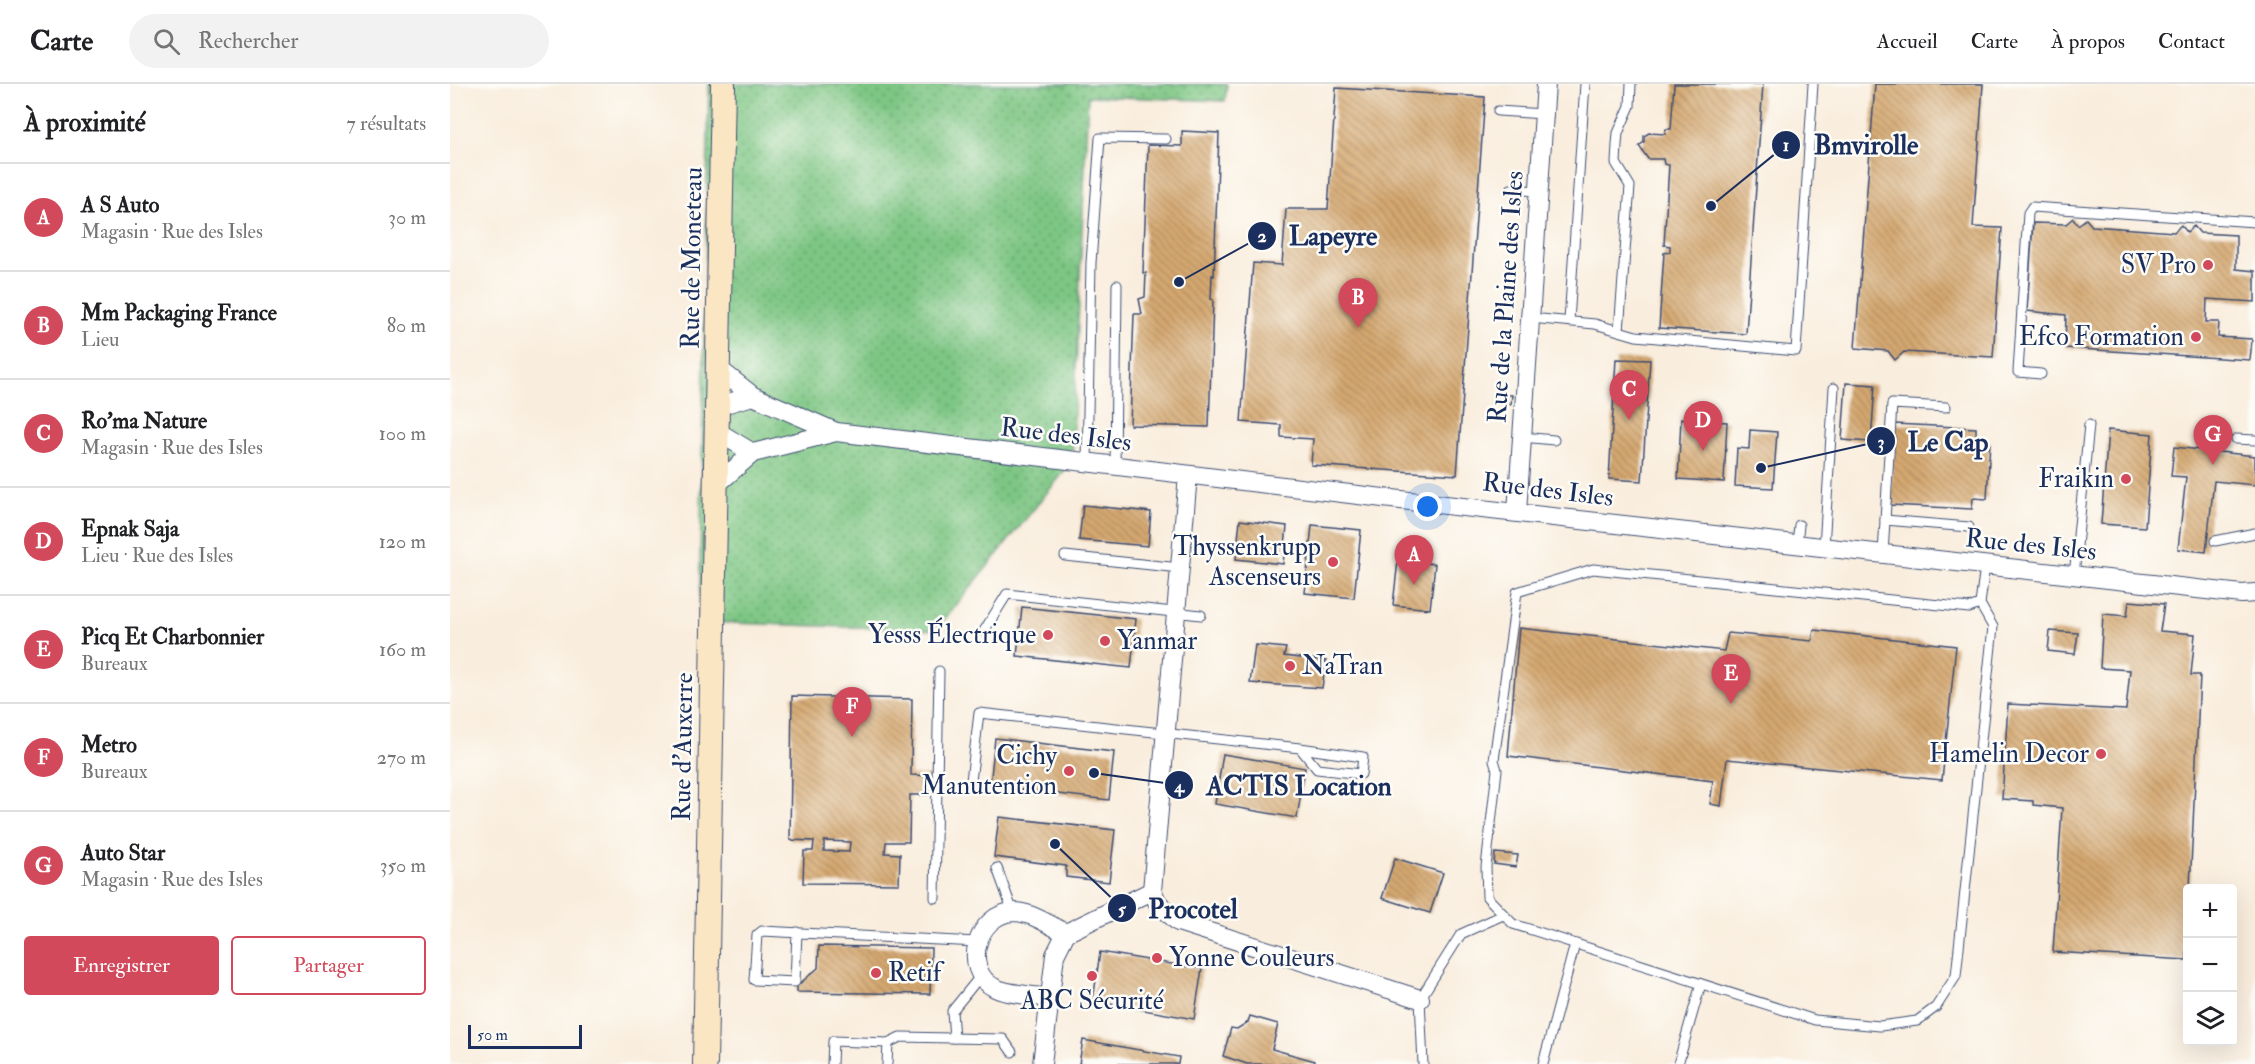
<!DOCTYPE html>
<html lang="fr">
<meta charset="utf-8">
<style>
:root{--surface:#fff;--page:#f2f2f2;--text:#202124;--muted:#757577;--line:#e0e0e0;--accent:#d1495b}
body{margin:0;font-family:"IM FELL Double Pica",serif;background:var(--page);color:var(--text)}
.controls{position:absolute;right:18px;bottom:18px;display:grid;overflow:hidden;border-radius:6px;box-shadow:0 6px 24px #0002}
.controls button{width:54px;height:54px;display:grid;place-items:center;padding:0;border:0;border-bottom:2px solid var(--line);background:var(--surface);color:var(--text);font:30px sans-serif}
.scale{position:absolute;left:18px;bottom:15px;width:114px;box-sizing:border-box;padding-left:6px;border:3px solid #1b2f5e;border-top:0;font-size:16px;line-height:21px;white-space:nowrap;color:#1b2f5e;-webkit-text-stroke:4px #fdfcf7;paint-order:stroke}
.you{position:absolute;left:978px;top:423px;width:21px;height:21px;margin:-15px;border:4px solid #fff;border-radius:50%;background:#1a73e8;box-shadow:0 0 0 9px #1a73e833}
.badge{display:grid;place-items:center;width:39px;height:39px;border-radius:50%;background:var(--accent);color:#fff;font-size:20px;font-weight:700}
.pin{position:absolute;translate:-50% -50px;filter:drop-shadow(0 2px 3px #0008)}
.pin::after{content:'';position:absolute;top:32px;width:21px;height:18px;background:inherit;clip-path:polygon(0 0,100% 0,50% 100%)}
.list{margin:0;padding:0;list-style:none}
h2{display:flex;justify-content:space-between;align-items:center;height:78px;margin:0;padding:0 24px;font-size:26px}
h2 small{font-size:20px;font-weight:400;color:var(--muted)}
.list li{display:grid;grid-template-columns:39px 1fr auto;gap:18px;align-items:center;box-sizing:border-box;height:108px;padding:0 24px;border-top:2px solid var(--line)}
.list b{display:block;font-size:22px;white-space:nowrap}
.list p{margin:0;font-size:20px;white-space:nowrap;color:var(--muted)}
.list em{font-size:20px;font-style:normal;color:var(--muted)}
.actions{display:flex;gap:12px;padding:18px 24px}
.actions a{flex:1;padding:14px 0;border:2px solid var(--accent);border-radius:6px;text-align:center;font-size:21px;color:var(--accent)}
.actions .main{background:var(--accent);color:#fff}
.icon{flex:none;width:33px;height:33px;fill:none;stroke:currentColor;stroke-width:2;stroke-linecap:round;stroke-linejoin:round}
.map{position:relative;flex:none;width:1805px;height:980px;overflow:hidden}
header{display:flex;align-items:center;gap:36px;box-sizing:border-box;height:84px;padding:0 30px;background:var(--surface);border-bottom:2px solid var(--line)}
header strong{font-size:28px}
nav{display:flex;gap:33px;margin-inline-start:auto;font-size:21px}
.search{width:420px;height:54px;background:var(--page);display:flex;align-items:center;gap:15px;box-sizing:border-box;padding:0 21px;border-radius:33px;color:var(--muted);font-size:22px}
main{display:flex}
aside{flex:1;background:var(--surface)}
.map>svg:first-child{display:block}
.grass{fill:url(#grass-dots);stroke:#4c7a70;stroke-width:1.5}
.building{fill:url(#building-back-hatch);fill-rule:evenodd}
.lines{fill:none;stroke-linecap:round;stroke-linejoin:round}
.lane-casing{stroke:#3c4c71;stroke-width:11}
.street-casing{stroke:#3c4c71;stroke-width:20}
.secondary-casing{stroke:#3c4c71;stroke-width:26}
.lane{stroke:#fff;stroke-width:9}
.street{stroke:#fff;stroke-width:18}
.secondary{stroke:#fbe6c4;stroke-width:24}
.poi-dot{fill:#d1495b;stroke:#fdfcf7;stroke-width:2}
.labels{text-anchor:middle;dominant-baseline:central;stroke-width:5;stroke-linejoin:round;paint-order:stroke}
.street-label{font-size:26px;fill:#1b2f5e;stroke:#fdfcf7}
.poi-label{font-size:26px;fill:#1b2f5e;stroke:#fdfcf7;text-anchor:end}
.leader{fill:none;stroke:#1b2f5e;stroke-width:2}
.callout-dot{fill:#1b2f5e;stroke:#fdfcf7;stroke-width:2}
.mark-label{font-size:18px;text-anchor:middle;font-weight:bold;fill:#fff}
.callout-label{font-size:27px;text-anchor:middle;font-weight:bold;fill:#1b2f5e;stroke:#fdfcf7;stroke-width:5;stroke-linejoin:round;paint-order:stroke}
</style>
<header>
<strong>Carte</strong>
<div class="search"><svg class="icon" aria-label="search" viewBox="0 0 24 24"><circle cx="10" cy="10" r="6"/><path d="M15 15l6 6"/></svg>Rechercher</div>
<nav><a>Accueil</a><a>Carte</a><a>À propos</a><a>Contact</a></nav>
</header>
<main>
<aside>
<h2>À proximité<small>7 résultats</small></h2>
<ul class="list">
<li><span class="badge">A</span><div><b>A S Auto</b><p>Magasin · Rue des Isles</p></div><em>30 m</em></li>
<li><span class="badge">B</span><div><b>Mm Packaging France</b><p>Lieu</p></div><em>80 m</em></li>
<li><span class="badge">C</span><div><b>Ro'ma Nature</b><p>Magasin · Rue des Isles</p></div><em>100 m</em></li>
<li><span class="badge">D</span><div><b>Epnak Saja</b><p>Lieu · Rue des Isles</p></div><em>120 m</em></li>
<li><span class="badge">E</span><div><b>Picq Et Charbonnier</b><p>Bureaux</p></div><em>160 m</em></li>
<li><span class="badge">F</span><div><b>Metro</b><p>Bureaux</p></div><em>270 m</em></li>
<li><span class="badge">G</span><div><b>Auto Star</b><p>Magasin · Rue des Isles</p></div><em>350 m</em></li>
</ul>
<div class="actions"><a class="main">Enregistrer</a><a>Partager</a></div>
</aside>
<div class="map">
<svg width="1805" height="980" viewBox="0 0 1805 980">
<defs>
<pattern id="grass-dots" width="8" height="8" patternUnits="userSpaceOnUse" patternTransform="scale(1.5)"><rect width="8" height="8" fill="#7dc683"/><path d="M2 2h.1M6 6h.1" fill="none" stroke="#66a16e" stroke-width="1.8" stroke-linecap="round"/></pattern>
<pattern id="building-back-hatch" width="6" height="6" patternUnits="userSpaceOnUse" patternTransform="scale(1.5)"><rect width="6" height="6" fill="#d5a870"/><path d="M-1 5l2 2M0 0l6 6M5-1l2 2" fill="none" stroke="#ac895f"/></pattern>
</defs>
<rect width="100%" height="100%" fill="#fdfcf7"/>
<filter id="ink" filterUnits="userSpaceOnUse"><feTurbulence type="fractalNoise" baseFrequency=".0167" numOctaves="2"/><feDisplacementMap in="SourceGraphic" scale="12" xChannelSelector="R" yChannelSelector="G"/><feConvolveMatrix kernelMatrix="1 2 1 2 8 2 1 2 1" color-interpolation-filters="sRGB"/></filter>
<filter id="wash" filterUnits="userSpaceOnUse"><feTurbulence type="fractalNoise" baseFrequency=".008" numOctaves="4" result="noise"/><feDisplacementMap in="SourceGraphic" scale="24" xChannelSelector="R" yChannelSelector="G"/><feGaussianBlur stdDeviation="1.35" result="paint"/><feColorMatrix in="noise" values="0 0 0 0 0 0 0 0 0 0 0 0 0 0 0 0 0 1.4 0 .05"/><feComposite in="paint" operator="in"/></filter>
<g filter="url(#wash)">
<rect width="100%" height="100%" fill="#f9eddd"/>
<polygon class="grass" points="259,0 777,0 775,17 638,12 622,378 486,546 249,538"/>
<g id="blocks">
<g class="building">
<polygon points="1224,0 1313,0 1296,250 1209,244 1214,169 1220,168 1220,162 1214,161 1219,81 1214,80 1213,75 1198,75 1189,62 1194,58 1194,52 1199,49 1215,50 1216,45 1221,45"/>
<polygon points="1425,0 1533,0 1523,143 1552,144 1543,273 1454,268 1445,276 1438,267 1405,264"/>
<polygon points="886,4 1035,13 1007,391 861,381 863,355 831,353 831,341 791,338 803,179 832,181 836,125 878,125"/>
<polygon points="732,47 769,49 764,192 762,191 761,215 763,216 759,343 680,341 684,230 692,230 689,215 695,213 696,189 693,189 698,61 732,62"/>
<polygon points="1623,134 1628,141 1636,135 1642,142 1724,148 1731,141 1737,148 1744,142 1750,149 1786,151 1786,185 1805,187 1805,218 1757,215 1756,238 1769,238 1768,253 1802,255 1800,276 1615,264 1616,231 1577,227 1583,139 1616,140"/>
<polygon points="1166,275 1200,276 1192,397 1159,395"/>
<polygon points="1396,299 1425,301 1421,358 1392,356"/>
<polygon points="1049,311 1062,311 1061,320 1048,320"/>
<polygon points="1231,335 1277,338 1274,398 1228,395"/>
<polygon points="1444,340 1526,344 1526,356 1540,357 1537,415 1523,414 1522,425 1440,421"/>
<polygon points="1300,346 1327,348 1323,404 1285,402 1287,364 1299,365"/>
<polygon points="1658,346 1702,350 1695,443 1651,440"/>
<polygon points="1724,363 1805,372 1805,401 1764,397 1756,468 1728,465 1736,393 1721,392"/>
<polygon points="633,421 701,428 698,462 629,456"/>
<polygon points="790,436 837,442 833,480 786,475"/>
<polygon points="862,441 911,446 904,514 855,509"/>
<polygon points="948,476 985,480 980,525 943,521"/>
<polygon points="1679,517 1714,520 1710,547 1745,550 1741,591 1750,591 1740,804 1737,804 1737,876 1603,868 1612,724 1583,721 1583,717 1552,715 1558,620 1676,626 1680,586 1650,584 1653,530 1677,532"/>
<polygon points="572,523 686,535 681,584 567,572"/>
<polygon points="1069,544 1274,567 1278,549 1362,557 1364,546 1506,562 1492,696 1277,675 1271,722 1260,720 1263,697 1058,672"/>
<polygon points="1600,547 1628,549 1625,570 1598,567"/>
<polygon points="805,561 836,564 834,572 876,577 872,604 800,599"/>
<path d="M 342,612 L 462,615 L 461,691 L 482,692 L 481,711 L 460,711 L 459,758 L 436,758 L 435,769 L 450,770 L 449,800 L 353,799 L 354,767 L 363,767 L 364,757 L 340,756 ZM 374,757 L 400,758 L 399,768 L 374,767 Z"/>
<polygon points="545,654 664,668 659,716 540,702"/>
<polygon points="773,670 855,684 847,734 765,720"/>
<polygon points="549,733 665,746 659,798 616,793 616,782 544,773"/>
<polygon points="1045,769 1068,771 1066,783 1044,780"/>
<polygon points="945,774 993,789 980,829 932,814"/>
<polygon points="369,862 481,864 480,910 347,908 347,902 368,884"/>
<polygon points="650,868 752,885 744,935 643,917"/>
<polygon points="800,932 828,940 822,965 865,977 864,980 797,980 773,972 781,944 787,945 798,938"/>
<polygon points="633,956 729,973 728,980 629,980"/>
</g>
</g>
</g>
<g filter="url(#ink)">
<use href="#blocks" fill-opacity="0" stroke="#3c4c71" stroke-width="1.5"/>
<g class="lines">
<defs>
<g id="lane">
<polyline points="1048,27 1094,30"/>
<polyline points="1061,105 1088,107"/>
<polyline points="1080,234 1145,240 1186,252 1346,267 1363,0"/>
<polyline points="1119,237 1135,0"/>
<polyline points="1169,247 1180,102 1166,79 1167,61 1168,49 1180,22 1181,0"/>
<polyline points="1591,290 1568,288 1578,129 1582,123 1805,138"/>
<polyline points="1072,353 1104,356"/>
<polyline points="1786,355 1805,356"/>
<polyline points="637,379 641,179 650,54 716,55"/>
<polyline points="665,383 667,201"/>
<polyline points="1435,436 1519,443"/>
<polyline points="1765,457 1805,449"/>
<polyline points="1347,460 1349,441"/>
<polyline points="1374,463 1384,304"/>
<polyline points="1433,470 1442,320 1496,323"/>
<polyline points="615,472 730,484"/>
<polyline points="1624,492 1639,341"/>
<polyline points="1530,520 1519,524 1143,485 1067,508 1044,676 1047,686 1036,783 1037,813 1063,840 1365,936 1430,942 1467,937 1486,923 1506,892 1543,543 1530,520 1535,482"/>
<polyline points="534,547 557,510 751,531"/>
<polyline points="521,697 529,629 850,664 913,673 911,690 867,685 850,664"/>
<polyline points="547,784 563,828"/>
<polyline points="485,814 489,587"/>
<polyline points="347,848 345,898 304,896 307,851 312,847 527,858"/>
<polyline points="504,954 502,927 532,890"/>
<polyline points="382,980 383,957 438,959 450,953 553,955 562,968"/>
<polyline points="437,980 438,959"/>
<polyline points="973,980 970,915 1011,850 1053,831"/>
<polyline points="1093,980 1125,860"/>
<polyline points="1228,980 1251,900"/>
</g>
<g id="street">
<polyline points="269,285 303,312 386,348 933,414 1792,510 1805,509"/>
<polyline points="268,322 303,312"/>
<polyline points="268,348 303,369"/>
<polyline points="738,391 702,807 708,819 728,838 970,915"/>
<polyline points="267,400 303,369 386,348"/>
<polyline points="1067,428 1096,0"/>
<path d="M 600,914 C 586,912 557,910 545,904 C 510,886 527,829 564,828 C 582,828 600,842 616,849"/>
<polyline points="592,980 605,871 616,849 702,807"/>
</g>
<polyline id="secondary" points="255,980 273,0"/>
</defs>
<use href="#lane" class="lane-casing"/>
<use href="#street" class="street-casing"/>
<use href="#secondary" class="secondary-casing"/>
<use href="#lane" class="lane"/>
<use href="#street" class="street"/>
<use href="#secondary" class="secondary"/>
</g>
</g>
<g class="poi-dot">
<circle cx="1758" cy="181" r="6"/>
<circle cx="1746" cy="253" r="6"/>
<circle cx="1676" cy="395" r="6"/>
<circle cx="883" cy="478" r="6"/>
<circle cx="598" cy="551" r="6"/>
<circle cx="655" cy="557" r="6"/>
<circle cx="840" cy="582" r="6"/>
<circle cx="1651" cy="670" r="6"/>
<circle cx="619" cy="687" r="6"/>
<circle cx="707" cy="874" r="6"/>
<circle cx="426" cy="889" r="6"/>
<circle cx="642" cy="892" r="6"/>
</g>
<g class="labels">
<g class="street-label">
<text transform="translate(242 174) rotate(-89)">Rue de Moneteau</text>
<text transform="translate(1056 213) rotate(-86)">Rue de la Plaine des Isles</text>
<text transform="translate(616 351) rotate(7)">Rue des Isles</text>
<text transform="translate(1098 406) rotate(7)">Rue des Isles</text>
<text transform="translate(1581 461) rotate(6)">Rue des Isles</text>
<text transform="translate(233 663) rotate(-89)">Rue d'Auxerre</text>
</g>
<g class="poi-label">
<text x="1746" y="181">SV Pro</text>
<text x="1734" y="253">Efco Formation</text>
<text x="1664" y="395">Fraikin</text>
<text x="871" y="463">Thyssenkrupp<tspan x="871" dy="30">Ascenseurs</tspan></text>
<text x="586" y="551">Yesss Électrique</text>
<text x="667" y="557" text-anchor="start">Yanmar</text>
<text x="852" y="582" text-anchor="start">NaTran</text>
<text x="1639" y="670">Hamelin Decor</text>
<text x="607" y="672">Cichy<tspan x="607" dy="30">Manutention</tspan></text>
<text x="719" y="874" text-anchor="start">Yonne Couleurs</text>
<text x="438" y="889" text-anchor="start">Retif</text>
<text x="642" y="917" text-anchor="middle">ABC Sécurité</text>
</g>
</g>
<path class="leader" d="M1261 122L1336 61M729 198L812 152M1311 384L1431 357M644 689L729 701M605 760L672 824"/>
<g class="callout-dot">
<circle cx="1261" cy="122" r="6"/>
<circle cx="729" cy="198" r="6"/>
<circle cx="1311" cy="384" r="6"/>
<circle cx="644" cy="689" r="6"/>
<circle cx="605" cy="760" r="6"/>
<circle cx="1336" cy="61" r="15"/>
<circle cx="812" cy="152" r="15"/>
<circle cx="1431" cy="357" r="15"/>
<circle cx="729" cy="701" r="15"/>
<circle cx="672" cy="824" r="15"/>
</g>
<g class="mark-label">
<text x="1336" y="67">1</text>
<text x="812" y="158">2</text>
<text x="1431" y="364">3</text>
<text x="729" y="708">4</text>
<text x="672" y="831">5</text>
</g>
<g class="callout-label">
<text x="1416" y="70">Bmvirolle</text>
<text x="883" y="161">Lapeyre</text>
<text x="1498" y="367">Le Cap</text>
<text x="849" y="711">ACTIS Location</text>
<text x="743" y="834">Procotel</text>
</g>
</svg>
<div class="controls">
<button>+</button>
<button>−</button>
<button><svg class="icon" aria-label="layers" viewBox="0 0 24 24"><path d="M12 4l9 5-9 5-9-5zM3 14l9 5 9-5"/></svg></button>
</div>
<div class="scale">50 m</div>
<div class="you"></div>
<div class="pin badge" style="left:964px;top:501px">A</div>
<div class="pin badge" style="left:908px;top:244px">B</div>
<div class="pin badge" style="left:1179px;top:336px">C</div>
<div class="pin badge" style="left:1253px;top:367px">D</div>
<div class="pin badge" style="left:1281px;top:620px">E</div>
<div class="pin badge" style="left:402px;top:653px">F</div>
<div class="pin badge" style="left:1763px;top:381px">G</div>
</div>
</main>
